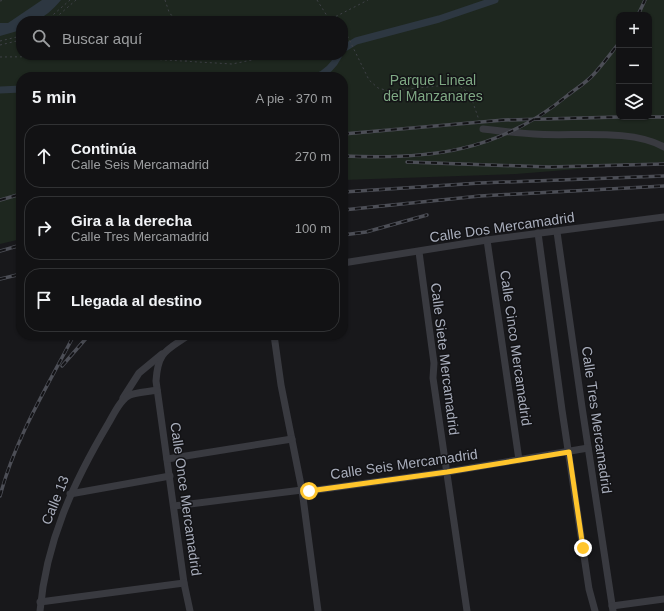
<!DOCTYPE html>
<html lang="es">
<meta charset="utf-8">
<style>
:root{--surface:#121214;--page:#1b1b1d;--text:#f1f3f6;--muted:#9c9ea0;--line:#313234}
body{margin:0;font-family:Helvetica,sans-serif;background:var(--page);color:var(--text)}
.controls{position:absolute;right:12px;top:12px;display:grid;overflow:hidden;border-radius:8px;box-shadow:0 1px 3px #0004}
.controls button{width:36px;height:36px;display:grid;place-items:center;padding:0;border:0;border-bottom:1px solid var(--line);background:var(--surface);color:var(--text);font:20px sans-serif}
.stop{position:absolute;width:12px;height:12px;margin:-9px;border:3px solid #ffc52c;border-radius:50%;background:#fff}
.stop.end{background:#ffc52c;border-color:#fff;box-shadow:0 1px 4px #0008}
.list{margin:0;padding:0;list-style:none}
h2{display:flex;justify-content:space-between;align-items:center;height:52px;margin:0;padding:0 16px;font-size:17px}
h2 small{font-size:13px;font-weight:400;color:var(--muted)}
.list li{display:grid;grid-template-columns:26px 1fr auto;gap:12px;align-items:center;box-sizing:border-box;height:64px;margin:0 8px 8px;padding:0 8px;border:1px solid var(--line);border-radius:16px}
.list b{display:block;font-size:15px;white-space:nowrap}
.list p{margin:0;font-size:13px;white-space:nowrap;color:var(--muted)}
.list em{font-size:13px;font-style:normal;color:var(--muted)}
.icon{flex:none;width:22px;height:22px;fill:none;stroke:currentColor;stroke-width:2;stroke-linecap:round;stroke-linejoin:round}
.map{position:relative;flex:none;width:664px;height:611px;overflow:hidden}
.search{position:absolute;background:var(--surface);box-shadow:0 1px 3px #0004;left:16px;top:16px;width:332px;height:44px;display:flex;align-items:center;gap:10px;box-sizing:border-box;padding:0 14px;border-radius:16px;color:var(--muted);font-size:15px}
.panel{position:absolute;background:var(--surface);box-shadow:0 1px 3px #0004;left:16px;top:72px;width:332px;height:268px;border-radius:16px}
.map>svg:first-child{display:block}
.green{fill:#1e271f;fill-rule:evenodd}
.water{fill:#2d3741}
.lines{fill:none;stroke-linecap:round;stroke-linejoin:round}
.canal{stroke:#2d3741;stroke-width:7}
.path{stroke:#3f4147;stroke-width:1;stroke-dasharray:2 3;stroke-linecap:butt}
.minor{stroke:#393a40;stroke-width:7}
.rail-casing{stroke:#4c4e56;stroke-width:3.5}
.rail{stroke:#131316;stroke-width:2;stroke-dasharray:6;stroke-linecap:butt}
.route{stroke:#ffc52c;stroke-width:5}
.labels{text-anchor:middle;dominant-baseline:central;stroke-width:3;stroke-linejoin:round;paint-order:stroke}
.park-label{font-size:14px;fill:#7fa984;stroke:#131316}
.street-label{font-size:14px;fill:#a9aebc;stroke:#131316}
</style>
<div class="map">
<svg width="664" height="611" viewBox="0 0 664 611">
<rect width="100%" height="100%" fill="#18181b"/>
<path class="green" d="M 0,0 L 664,0 L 664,162 L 516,174 L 343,180 L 343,77 L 21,77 L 21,239 L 0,244 ZM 619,15 L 649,15 L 649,117 L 619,117 ZM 21,21 L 343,21 L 343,55 L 21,55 Z"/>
<path class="water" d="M 42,0 L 61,0 C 48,15 41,21 21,21 L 21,30 L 0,36 L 0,23 L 8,23 Z"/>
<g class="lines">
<g class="canal">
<polyline points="343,49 356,41 439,19 495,0"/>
<path d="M 316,77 C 327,73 334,65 339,55"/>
<polyline points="0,90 21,89"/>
</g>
<g class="path">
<polyline points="165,0 169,12 176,21"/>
<polyline points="317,0 329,19"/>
<polyline points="0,1 5,0"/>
<polyline points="336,17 339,21"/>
<polyline points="46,21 70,0"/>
<polyline points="52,21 76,0"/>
<polyline points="327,21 368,0"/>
<polyline points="343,27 369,80 378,88 389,91 457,84 470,94 480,123"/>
<polyline points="0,41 21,36"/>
<polyline points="0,45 21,40"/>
<polyline points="186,55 186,61"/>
<polyline points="0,57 100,56 232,64 252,60 264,55"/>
</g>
<g class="minor">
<path d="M 483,129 C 500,131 517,133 534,134 C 572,137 631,128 664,147"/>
<polyline points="557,232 582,407 613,611"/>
<polyline points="538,233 562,410 589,589 595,611"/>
<polyline points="487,240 519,460"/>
<polyline points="419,252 434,363 433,378 467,611"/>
<polyline points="343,263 487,240 664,217"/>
<path d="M 189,335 C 166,351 158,351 156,381 L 184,583 L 190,611"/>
<polyline points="274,335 281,385 302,490 318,611"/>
<polyline points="123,398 139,373 162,354"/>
<polyline points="167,459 292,439"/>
<polyline points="70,494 170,476"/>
<polyline points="174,506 302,490 309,491 447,472 588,448"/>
<polyline points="40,602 184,583"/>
<polyline points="612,606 664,599"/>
<path d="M 40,611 C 46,542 73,483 108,424 C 113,416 120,399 130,395 C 137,392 148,392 157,390"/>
</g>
<defs>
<g id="rail">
<polyline points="638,15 645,0"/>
<polyline points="649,117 664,117"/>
<polyline points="343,134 504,120 619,117"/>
<path d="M 343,156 C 429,160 499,152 568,95 C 577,88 587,82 594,74 C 603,64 611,53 619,43"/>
<polyline points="407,162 549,167 664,164"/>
<polyline points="343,192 480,183 664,176"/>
<polyline points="0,200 21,194"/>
<polyline points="343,210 480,196 664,186"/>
<polyline points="343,235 366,232 427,215"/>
<polyline points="0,251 21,245"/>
<polyline points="0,279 21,274"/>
<polyline points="62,366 89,335"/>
<path d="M 0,496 C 15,439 47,387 74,335"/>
</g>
</defs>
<use href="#rail" class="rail-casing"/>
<use href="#rail" class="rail"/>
</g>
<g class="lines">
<polyline class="route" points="309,491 447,472 569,452 583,548"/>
</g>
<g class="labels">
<g class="park-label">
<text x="433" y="80">Parque Lineal<tspan x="433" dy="16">del Manzanares</tspan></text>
</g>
<g class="street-label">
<text transform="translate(502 227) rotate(-8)">Calle Dos Mercamadrid</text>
<text transform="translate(516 348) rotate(82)">Calle Cinco Mercamadrid</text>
<text transform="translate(445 359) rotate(83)">Calle Siete Mercamadrid</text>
<text transform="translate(597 420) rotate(82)">Calle Tres Mercamadrid</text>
<text transform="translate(404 464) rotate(-8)">Calle Seis Mercamadrid</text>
<text transform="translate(186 499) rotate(82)">Calle Once Mercamadrid</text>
<text transform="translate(55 500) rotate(-68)">Calle 13</text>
</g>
</g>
</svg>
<div class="controls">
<button>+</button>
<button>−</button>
<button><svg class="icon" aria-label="layers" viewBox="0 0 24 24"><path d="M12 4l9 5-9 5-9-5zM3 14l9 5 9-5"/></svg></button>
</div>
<div class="stop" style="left:309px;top:491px"></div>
<div class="stop end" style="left:583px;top:548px"></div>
<div class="search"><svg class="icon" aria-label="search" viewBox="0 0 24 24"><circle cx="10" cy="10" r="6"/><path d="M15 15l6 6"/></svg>Buscar aquí</div>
<section class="panel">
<h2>5 min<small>A pie · 370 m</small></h2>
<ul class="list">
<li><svg class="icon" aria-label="ahead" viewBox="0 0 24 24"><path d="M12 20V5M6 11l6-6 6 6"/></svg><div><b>Continúa</b><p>Calle Seis Mercamadrid</p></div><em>270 m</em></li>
<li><svg class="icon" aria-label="right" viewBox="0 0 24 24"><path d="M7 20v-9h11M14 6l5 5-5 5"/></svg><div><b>Gira a la derecha</b><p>Calle Tres Mercamadrid</p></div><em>100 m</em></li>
<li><svg class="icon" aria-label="arrive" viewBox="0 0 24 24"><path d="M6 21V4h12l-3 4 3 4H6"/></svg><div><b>Llegada al destino</b></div></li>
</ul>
</section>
</div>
